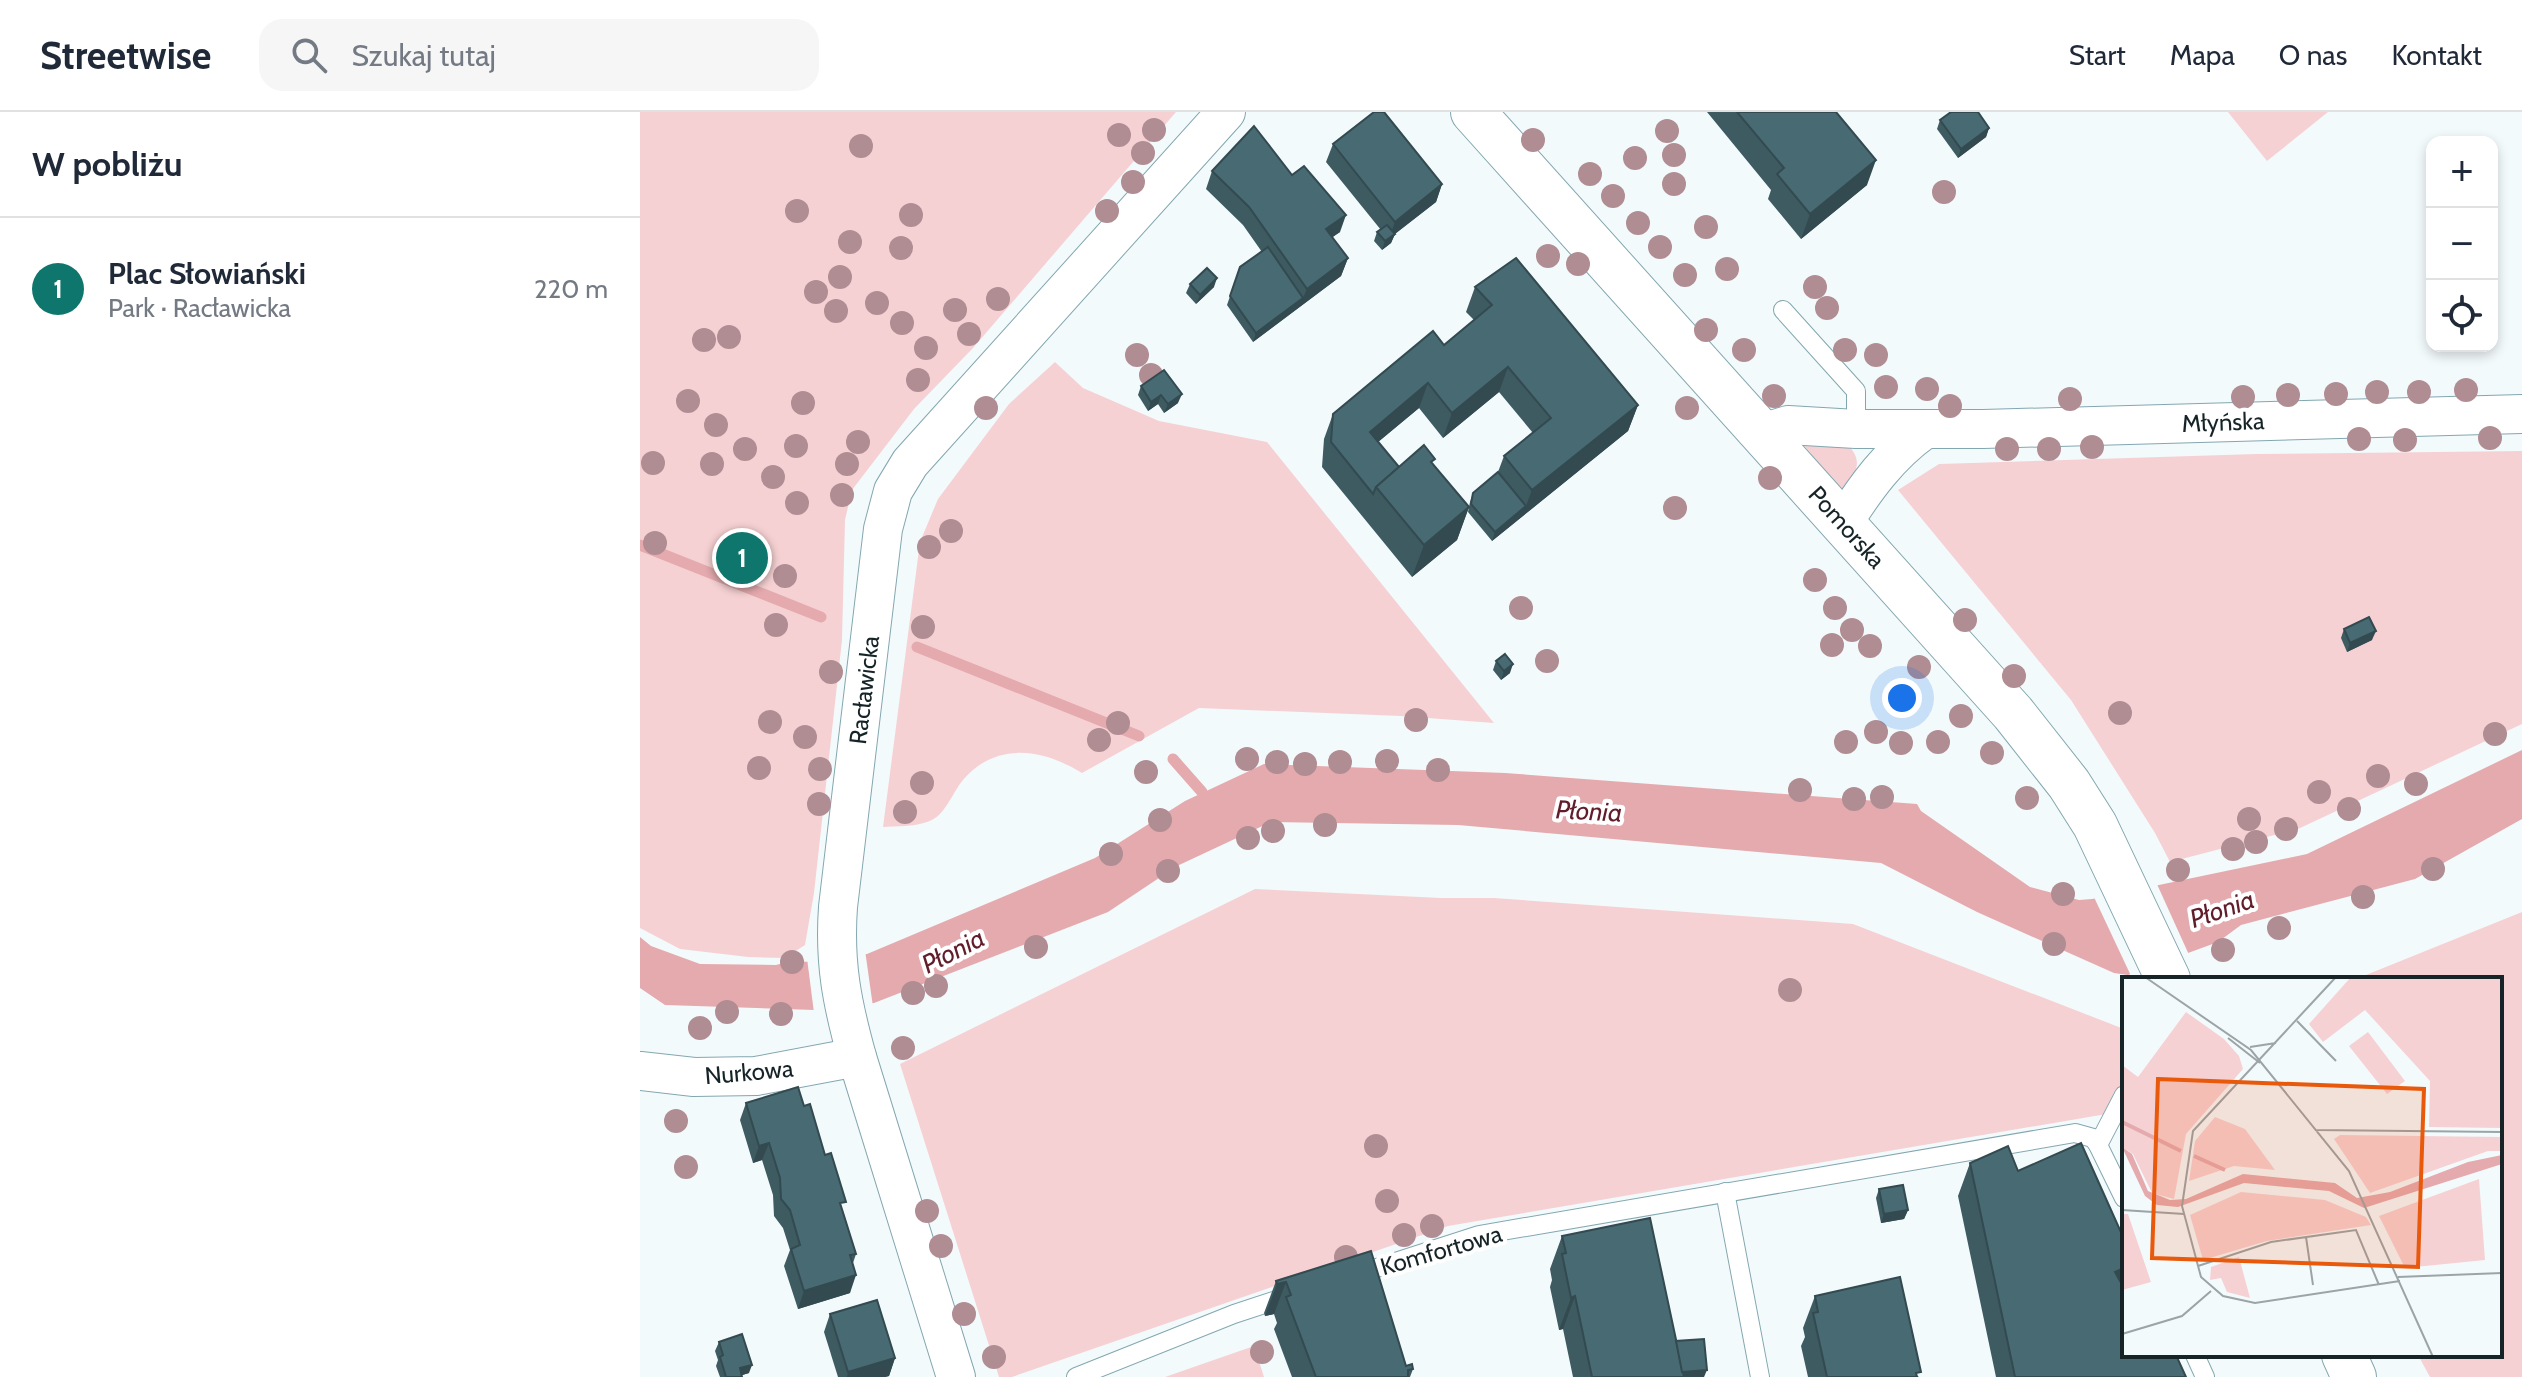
<!DOCTYPE html>
<html lang="pl">
<meta charset="utf-8">
<style>
:root{--surface:#fff;--page:#f6f6f7;--text:#1f2937;--muted:#747a83;--line:#e0e1e3;--accent:#0f766e}
body{margin:0;font-family:Cabin,sans-serif;background:var(--page);color:var(--text)}
.controls{position:absolute;right:24px;top:24px;display:grid;overflow:hidden;border-radius:16px;box-shadow:0 4px 12px #0003}
.controls button{width:72px;height:72px;display:grid;place-items:center;padding:0;border:0;border-bottom:2px solid var(--line);background:var(--surface);color:var(--text);font:40px sans-serif}
.you{position:absolute;left:1262px;top:586px;width:28px;height:28px;margin:-20px;border:6px solid #fff;border-radius:50%;background:#1a73e8;box-shadow:0 0 0 12px #1a73e833}
.badge{display:grid;place-items:center;width:52px;height:52px;border-radius:50%;background:var(--accent);color:#fff;font-size:26px;font-weight:700}
.pin{position:absolute;translate:-50% -50%;border:4px solid #fff;box-shadow:0 2px 8px #0006}
.list{margin:0;padding:0;list-style:none}
h2{display:flex;justify-content:space-between;align-items:center;height:104px;margin:0;padding:0 32px;font-size:34px}
h2 small{font-size:26px;font-weight:400;color:var(--muted)}
.list li{display:grid;grid-template-columns:52px 1fr auto;gap:24px;align-items:center;box-sizing:border-box;height:144px;padding:0 32px;border-top:2px solid var(--line)}
.list b{display:block;font-size:30px;white-space:nowrap}
.list p{margin:0;font-size:26px;white-space:nowrap;color:var(--muted)}
.list em{font-size:26px;font-style:normal;color:var(--muted)}
.icon{flex:none;width:44px;height:44px;fill:none;stroke:currentColor;stroke-width:2;stroke-linecap:round;stroke-linejoin:round}
.map{position:relative;flex:none;width:1882px;height:1265px;overflow:hidden}
header{display:flex;align-items:center;gap:48px;box-sizing:border-box;height:112px;padding:0 40px;background:var(--surface);border-bottom:2px solid var(--line)}
header strong{font-size:38px}
nav{display:flex;gap:44px;margin-inline-start:auto;font-size:28px}
.search{width:560px;height:72px;background:var(--page);display:flex;align-items:center;gap:20px;box-sizing:border-box;padding:0 28px;border-radius:24px;color:var(--muted);font-size:30px}
main{display:flex}
aside{flex:1;background:var(--surface)}
.map>svg:first-child{display:block}
.green{fill:#f6d1d3}
.water{fill:#e4aaae}
.pier{fill:#f3fafc}
.lines{fill:none;stroke-linecap:round;stroke-linejoin:round}
.stream{stroke:#e4aaae;stroke-width:11}
.service-casing{stroke:#83a7b0;stroke-width:20}
.minor-casing{stroke:#83a7b0;stroke-width:40}
.tertiary-casing{stroke:#83a7b0;stroke-width:46}
.service{stroke:#fff;stroke-width:18}
.minor{stroke:#fff;stroke-width:38}
.tertiary{stroke:#fff;stroke-width:44}
.tree{fill:#b08c93}
.wall{fill:#3e5b62}
.shaded-wall{fill:#324a50}
.building{fill:#486a72;stroke:#324a50;stroke-width:2}
.labels{text-anchor:middle;dominant-baseline:central;stroke-width:8;stroke-linejoin:round;paint-order:stroke}
.street-label{font-size:24px;fill:#162428;stroke:#fff}
.water-label{font-size:26px;font-style:italic;fill:#611d2a;stroke:#fff}
.inset-river{fill:none;stroke:#e4aaae;stroke-width:4}
.inset-road{fill:none;stroke:#9ba4a7;stroke-width:2}
.view{fill:#e8590c;fill-opacity:0.15;stroke:#e8590c;stroke-width:4}
.inset-edge{fill:none;stroke:#162428;stroke-width:4}
</style>
<header>
<strong>Streetwise</strong>
<div class="search"><svg class="icon" aria-label="search" viewBox="0 0 24 24"><circle cx="10" cy="10" r="6"/><path d="M15 15l6 6"/></svg>Szukaj tutaj</div>
<nav><a>Start</a><a>Mapa</a><a>O nas</a><a>Kontakt</a></nav>
</header>
<main>
<aside>
<h2>W pobliżu<small></small></h2>
<ul class="list">
<li><span class="badge">1</span><div><b>Plac Słowiański</b><p>Park · Racławicka</p></div><em>220 m</em></li>
</ul>
</aside>
<div class="map">
<svg width="1882" height="1265" viewBox="0 0 1882 1265">
<rect width="100%" height="100%" fill="#f3fafc"/>
<g class="green">
<polygon points="0,0 536,0 333,236 274,297 212,378 205,408 202,528 174,781 165,833 145,846 108,845 40,837 0,816"/>
<polygon points="1588,0 1688,0 1627,49"/>
<path d="M 415,250 L 443,276 L 519,309 L 627,330 L 854,611 L 761,604 L 559,596 L 442,661 C 403,637 356,629 323,668 C 312,681 305,705 287,710 C 274,715 256,714 243,715 L 280,430 L 298,387 L 369,292 Z"/>
<path d="M 1163,332 L 1208,333 C 1225,351 1215,363 1201,380 Z"/>
<polygon points="1882,339 1882,612 1658,717 1530,750 1515,721 1431,588 1258,378 1299,352 1616,342"/>
<polygon points="615,777 801,786 854,786 1213,812 1484,917 1484,999 808,1114 372,1265 359,1265 260,952"/>
<polygon points="1882,800 1882,1265 1790,1265 1778,1243 1860,1243 1860,867 1716,867"/>
<polygon points="614,1234 624,1265 525,1265"/>
</g>
<polygon class="water" points="1882,638 1882,707 1775,767 1601,813 1578,830 1488,863 1474,861 1337,800 1241,751 818,713 631,710 537,754 468,800 234,891 174,898 25,893 0,876 0,825 11,834 60,852 136,853 151,849 173,850 227,842 455,746 545,689 624,652 865,661 1277,692 1281,699 1390,775 1439,788 1452,787 1667,742"/>
<g class="pier">
<polygon points="1516,770 1550,845 1492,866 1453,783"/>
<polygon points="225,838 233,895 174,901 167,846"/>
</g>
<g class="lines">
<g class="stream">
<polyline points="0,433 181,505"/>
<polyline points="277,535 499,624"/>
<polyline points="533,647 562,680"/>
</g>
<defs>
<g id="service">
<polyline points="1143,198 1216,279 1216,317"/>
<polyline points="1458,1033 1484,983"/>
<polyline points="1085,1080 1120,1265"/>
<polyline points="715,1163 839,1123 1435,1021 1453,1026 1458,1033 1484,1086"/>
<polyline points="1555,1243 1565,1265"/>
<polyline points="436,1265 594,1202 649,1184"/>
</g>
<g id="minor">
<polyline points="1122,321 1148,313 1216,317 1343,317 1882,302"/>
<path d="M 1203,411 C 1226,375 1249,343 1284,318"/>
<polyline points="0,959 54,965 116,964 217,945"/>
<path d="M 316,1265 L 217,945 C 202,891 194,851 198,795 L 243,417 L 253,379 L 270,351 L 586,0"/>
</g>
<g id="tertiary">
<polyline points="833,0 1373,601 1429,672 1455,713 1528,867"/>
<polyline points="1704,1243 1714,1265"/>
</g>
</defs>
<use href="#service" class="service-casing"/>
<use href="#minor" class="minor-casing"/>
<use href="#tertiary" class="tertiary-casing"/>
<use href="#service" class="service"/>
<use href="#minor" class="minor"/>
<use href="#tertiary" class="tertiary"/>
</g>
<g class="tree">
<circle cx="514" cy="18" r="12"/>
<circle cx="1027" cy="19" r="12"/>
<circle cx="479" cy="23" r="12"/>
<circle cx="893" cy="28" r="12"/>
<circle cx="221" cy="34" r="12"/>
<circle cx="503" cy="41" r="12"/>
<circle cx="1034" cy="43" r="12"/>
<circle cx="995" cy="46" r="12"/>
<circle cx="950" cy="62" r="12"/>
<circle cx="493" cy="70" r="12"/>
<circle cx="1034" cy="72" r="12"/>
<circle cx="1304" cy="80" r="12"/>
<circle cx="973" cy="84" r="12"/>
<circle cx="157" cy="99" r="12"/>
<circle cx="467" cy="99" r="12"/>
<circle cx="271" cy="103" r="12"/>
<circle cx="998" cy="111" r="12"/>
<circle cx="1066" cy="115" r="12"/>
<circle cx="210" cy="130" r="12"/>
<circle cx="1020" cy="135" r="12"/>
<circle cx="261" cy="136" r="12"/>
<circle cx="908" cy="144" r="12"/>
<circle cx="938" cy="152" r="12"/>
<circle cx="1087" cy="157" r="12"/>
<circle cx="1045" cy="163" r="12"/>
<circle cx="200" cy="165" r="12"/>
<circle cx="1175" cy="175" r="12"/>
<circle cx="176" cy="180" r="12"/>
<circle cx="358" cy="187" r="12"/>
<circle cx="237" cy="191" r="12"/>
<circle cx="1187" cy="196" r="12"/>
<circle cx="315" cy="198" r="12"/>
<circle cx="196" cy="199" r="12"/>
<circle cx="262" cy="211" r="12"/>
<circle cx="1066" cy="218" r="12"/>
<circle cx="329" cy="222" r="12"/>
<circle cx="89" cy="225" r="12"/>
<circle cx="64" cy="228" r="12"/>
<circle cx="286" cy="236" r="12"/>
<circle cx="1104" cy="238" r="12"/>
<circle cx="1205" cy="238" r="12"/>
<circle cx="497" cy="243" r="12"/>
<circle cx="1236" cy="243" r="12"/>
<circle cx="511" cy="263" r="12"/>
<circle cx="278" cy="268" r="12"/>
<circle cx="1246" cy="275" r="12"/>
<circle cx="1287" cy="277" r="12"/>
<circle cx="1826" cy="278" r="12"/>
<circle cx="1737" cy="280" r="12"/>
<circle cx="1779" cy="280" r="12"/>
<circle cx="1696" cy="282" r="12"/>
<circle cx="1648" cy="283" r="12"/>
<circle cx="1134" cy="284" r="12"/>
<circle cx="1603" cy="285" r="12"/>
<circle cx="1430" cy="287" r="12"/>
<circle cx="48" cy="289" r="12"/>
<circle cx="163" cy="291" r="12"/>
<circle cx="1310" cy="294" r="12"/>
<circle cx="346" cy="296" r="12"/>
<circle cx="1047" cy="296" r="12"/>
<circle cx="76" cy="313" r="12"/>
<circle cx="1850" cy="326" r="12"/>
<circle cx="1719" cy="327" r="12"/>
<circle cx="1765" cy="328" r="12"/>
<circle cx="218" cy="330" r="12"/>
<circle cx="156" cy="334" r="12"/>
<circle cx="1452" cy="335" r="12"/>
<circle cx="105" cy="337" r="12"/>
<circle cx="1367" cy="337" r="12"/>
<circle cx="1409" cy="337" r="12"/>
<circle cx="13" cy="351" r="12"/>
<circle cx="72" cy="352" r="12"/>
<circle cx="207" cy="352" r="12"/>
<circle cx="133" cy="365" r="12"/>
<circle cx="1130" cy="366" r="12"/>
<circle cx="202" cy="383" r="12"/>
<circle cx="157" cy="391" r="12"/>
<circle cx="1035" cy="396" r="12"/>
<circle cx="311" cy="419" r="12"/>
<circle cx="15" cy="431" r="12"/>
<circle cx="289" cy="435" r="12"/>
<circle cx="145" cy="464" r="12"/>
<circle cx="1175" cy="468" r="12"/>
<circle cx="881" cy="496" r="12"/>
<circle cx="1195" cy="496" r="12"/>
<circle cx="1325" cy="508" r="12"/>
<circle cx="136" cy="513" r="12"/>
<circle cx="283" cy="515" r="12"/>
<circle cx="1212" cy="518" r="12"/>
<circle cx="1192" cy="533" r="12"/>
<circle cx="1230" cy="534" r="12"/>
<circle cx="907" cy="549" r="12"/>
<circle cx="1279" cy="555" r="12"/>
<circle cx="191" cy="560" r="12"/>
<circle cx="1374" cy="564" r="12"/>
<circle cx="1480" cy="601" r="12"/>
<circle cx="1321" cy="604" r="12"/>
<circle cx="776" cy="608" r="12"/>
<circle cx="130" cy="610" r="12"/>
<circle cx="478" cy="611" r="12"/>
<circle cx="1236" cy="620" r="12"/>
<circle cx="1855" cy="622" r="12"/>
<circle cx="165" cy="625" r="12"/>
<circle cx="459" cy="628" r="12"/>
<circle cx="1206" cy="630" r="12"/>
<circle cx="1298" cy="630" r="12"/>
<circle cx="1261" cy="631" r="12"/>
<circle cx="1352" cy="641" r="12"/>
<circle cx="607" cy="647" r="12"/>
<circle cx="747" cy="649" r="12"/>
<circle cx="637" cy="650" r="12"/>
<circle cx="700" cy="650" r="12"/>
<circle cx="665" cy="652" r="12"/>
<circle cx="119" cy="656" r="12"/>
<circle cx="180" cy="657" r="12"/>
<circle cx="798" cy="658" r="12"/>
<circle cx="506" cy="660" r="12"/>
<circle cx="1738" cy="664" r="12"/>
<circle cx="282" cy="671" r="12"/>
<circle cx="1776" cy="672" r="12"/>
<circle cx="1160" cy="678" r="12"/>
<circle cx="1679" cy="680" r="12"/>
<circle cx="1242" cy="685" r="12"/>
<circle cx="1387" cy="686" r="12"/>
<circle cx="1214" cy="687" r="12"/>
<circle cx="179" cy="692" r="12"/>
<circle cx="1709" cy="697" r="12"/>
<circle cx="265" cy="700" r="12"/>
<circle cx="1609" cy="707" r="12"/>
<circle cx="520" cy="708" r="12"/>
<circle cx="685" cy="713" r="12"/>
<circle cx="1646" cy="717" r="12"/>
<circle cx="633" cy="719" r="12"/>
<circle cx="608" cy="726" r="12"/>
<circle cx="1616" cy="730" r="12"/>
<circle cx="1593" cy="737" r="12"/>
<circle cx="471" cy="742" r="12"/>
<circle cx="1793" cy="757" r="12"/>
<circle cx="1538" cy="758" r="12"/>
<circle cx="528" cy="759" r="12"/>
<circle cx="1423" cy="782" r="12"/>
<circle cx="1723" cy="785" r="12"/>
<circle cx="1639" cy="816" r="12"/>
<circle cx="1414" cy="832" r="12"/>
<circle cx="396" cy="835" r="12"/>
<circle cx="1583" cy="838" r="12"/>
<circle cx="152" cy="850" r="12"/>
<circle cx="296" cy="874" r="12"/>
<circle cx="1150" cy="878" r="12"/>
<circle cx="273" cy="881" r="12"/>
<circle cx="87" cy="900" r="12"/>
<circle cx="141" cy="902" r="12"/>
<circle cx="60" cy="916" r="12"/>
<circle cx="263" cy="936" r="12"/>
<circle cx="36" cy="1009" r="12"/>
<circle cx="736" cy="1034" r="12"/>
<circle cx="46" cy="1055" r="12"/>
<circle cx="747" cy="1089" r="12"/>
<circle cx="287" cy="1099" r="12"/>
<circle cx="792" cy="1114" r="12"/>
<circle cx="764" cy="1123" r="12"/>
<circle cx="301" cy="1134" r="12"/>
<circle cx="706" cy="1145" r="12"/>
<circle cx="324" cy="1202" r="12"/>
<circle cx="622" cy="1240" r="12"/>
<circle cx="354" cy="1245" r="12"/>
</g>
<g class="wall">
<polygon points="1067,0 1196,0 1227,73 1161,127 1128,87 1131,78"/>
<polygon points="1300,8 1349,16 1346,25 1318,46 1297,17"/>
<polygon points="693,32 802,72 796,90 755,122 751,131 742,138 734,129 737,120 741,118 686,50"/>
<polygon points="572,59 652,63 700,120 692,125 708,146 701,164 613,230 587,193 600,155 622,140 603,113 566,77"/>
<polygon points="550,172 574,175 556,192 546,181"/>
<polygon points="835,175 998,293 988,319 852,429 828,400 830,390 833,381 858,360 864,344 893,321 859,280 803,326 779,296 738,330 759,355 793,353 829,395 817,428 772,465 682,355 684,327 693,302 804,233 834,208 826,200"/>
<polygon points="501,274 538,291 524,301 518,292 508,299 498,283"/>
<polygon points="1704,517 1732,528 1707,540 1701,526"/>
<polygon points="856,549 870,561 861,568 853,558"/>
<polygon points="106,991 164,994 203,1099 216,1142 213,1151 210,1181 158,1197 144,1154 150,1138 143,1116 134,1104 133,1083 122,1048 113,1051 100,1008"/>
<polygon points="1330,1051 1484,1243 1546,1265 1356,1265 1318,1084"/>
<polygon points="1239,1077 1268,1098 1264,1107 1241,1111 1236,1086"/>
<polygon points="922,1124 1036,1229 1064,1265 933,1265 923,1217 919,1218 910,1175 912,1168 910,1157"/>
<polygon points="731,1139 766,1254 773,1257 770,1265 652,1265 634,1217 637,1211 634,1202 625,1204 624,1201 636,1169"/>
<polygon points="1175,1184 1279,1265 1168,1265 1161,1234 1165,1225 1163,1216"/>
<polygon points="190,1202 255,1246 249,1264 245,1265 198,1265 184,1220"/>
<polygon points="79,1230 109,1261 102,1263 102,1265 80,1265 76,1254 78,1248 75,1239"/>
</g>
<g class="shaded-wall">
<polygon points="1349,16 1346,25 1318,46 1321,37"/>
<polygon points="1236,48 1227,73 1161,127 1170,102"/>
<polygon points="802,72 796,90 752,124 755,122 751,131 742,138 745,129 749,127 755,110"/>
<polygon points="706,103 700,120 680,134 686,117"/>
<polygon points="708,146 701,164 613,230 616,221 663,186 667,177"/>
<polygon points="577,166 574,175 556,192 560,183"/>
<polygon points="868,255 859,280 803,326 812,301"/>
<polygon points="788,271 779,296 720,345 730,320"/>
<polygon points="542,282 538,291 524,301 528,292"/>
<polygon points="521,283 518,292 508,299 511,290"/>
<polygon points="998,293 988,319 852,429 855,420 886,394 892,378"/>
<polygon points="829,395 817,428 772,465 784,433"/>
<polygon points="1736,519 1732,528 1707,540 1710,531"/>
<polygon points="873,552 870,561 861,568 864,559"/>
<polygon points="129,1031 122,1048 113,1051 119,1034"/>
<polygon points="1268,1098 1264,1107 1241,1111 1244,1102"/>
<polygon points="1484,1156 1484,1180 1475,1160"/>
<polygon points="216,1163 210,1181 158,1197 164,1179"/>
<polygon points="646,1170 634,1202 625,1204 637,1172"/>
<polygon points="935,1184 923,1217 919,1218 931,1186"/>
<polygon points="255,1246 249,1264 245,1265 207,1265 208,1260"/>
<polygon points="112,1253 109,1261 96,1265 100,1256"/>
<polygon points="1067,1258 1064,1265 1028,1265 1029,1261"/>
</g>
<g class="building">
<polygon points="734,0 744,0 802,72 755,110 693,32"/>
<polygon points="1097,0 1196,0 1236,48 1170,102 1137,62 1144,56"/>
<polygon points="1311,0 1338,0 1349,16 1321,37 1300,8"/>
<polygon points="614,14 652,63 664,54 706,103 686,117 708,146 667,177 609,95 572,59"/>
<polygon points="747,113 755,122 745,129 737,120"/>
<polygon points="628,135 663,186 616,221 590,184 600,155"/>
<polygon points="876,146 998,293 892,378 864,344 911,306 868,255 812,301 788,271 730,320 759,355 736,375 733,382 691,330 693,302 793,219 804,233 852,193 835,175"/>
<polygon points="567,156 577,166 560,183 550,172"/>
<polygon points="524,258 542,282 528,292 521,283 511,290 501,274"/>
<polygon points="784,333 795,347 791,350 829,395 784,433 736,375"/>
<polygon points="858,360 886,394 855,420 831,392 833,381"/>
<polygon points="1729,505 1736,519 1710,531 1704,517"/>
<polygon points="865,542 873,552 864,559 856,549"/>
<polygon points="158,975 164,994 170,992 185,1043 191,1041 206,1090 200,1091 216,1142 210,1143 216,1163 164,1179 151,1137 160,1133 150,1098 141,1087 140,1066 129,1031 119,1034 106,991"/>
<polygon points="1441,1031 1484,1127 1484,1156 1475,1160 1480,1169 1484,1168 1484,1243 1536,1243 1546,1265 1375,1265 1330,1051 1368,1034 1378,1059"/>
<polygon points="1263,1073 1268,1098 1244,1102 1239,1077"/>
<polygon points="1010,1106 1044,1265 952,1265 935,1184 931,1186 922,1142 926,1141 922,1124"/>
<polygon points="731,1139 766,1254 772,1252 773,1257 768,1258 768,1265 676,1265 646,1185 651,1183 646,1170 637,1172 636,1169"/>
<polygon points="1260,1165 1281,1260 1276,1261 1277,1265 1187,1265 1173,1201 1178,1200 1175,1184"/>
<polygon points="237,1188 255,1246 208,1260 190,1202"/>
<polygon points="102,1222 112,1253 100,1256 102,1265 86,1265 80,1245 83,1243 79,1230"/>
<polygon points="1064,1227 1067,1258 1042,1260 1036,1229"/>
</g>
<g class="labels">
<g class="street-label">
<text transform="translate(1583 310) rotate(-2)">Młyńska</text>
<text transform="translate(1207 415) rotate(48)">Pomorska</text>
<text transform="translate(224 578) rotate(-83)">Racławicka</text>
<text transform="translate(109 960) rotate(-5)">Nurkowa</text>
<text transform="translate(801 1138) rotate(-16)">Komfortowa</text>
</g>
<g class="water-label">
<text transform="translate(949 699) rotate(3)">Płonia</text>
<text transform="translate(1582 797) rotate(-19)">Płonia</text>
<text transform="translate(313 839) rotate(-27)">Płonia</text>
</g>
</g>
<g transform="translate(1482 865)">
<rect width="380" height="380" fill="#f3fafc"/>
<path d="M 229,0 L 380,2 L 380,151 L 307,150 L 308,104 L 243,33 L 201,65 L 187,47 ZM 64,35 L 102,62 L 117,79 L 121,92 L 64,157 L 52,222 L 30,216 L 11,177 L 0,170 L 0,88 L 16,100 ZM 246,55 L 283,104 L 265,117 L 227,69 ZM 93,140 L 123,152 L 153,193 L 112,189 L 67,204 L 73,164 ZM 218,158 L 380,160 L 380,174 L 366,174 L 248,216 L 212,162 ZM 357,202 L 363,283 L 283,291 L 257,239 ZM 119,215 L 203,223 L 244,240 L 249,248 L 145,264 L 81,283 L 68,238 ZM 0,237 L 6,237 L 29,305 L 0,313 ZM 117,280 L 128,321 L 105,315 L 99,301 L 88,303 L 89,290 Z" fill="#f6d1d3"/>
<path d="M 0,170 L 10,177 L 26,214 L 48,223 L 64,222 L 121,197 L 213,206 L 235,221 L 268,215 L 346,185 L 380,178 L 380,187 L 242,231 L 207,214 L 122,206 L 56,230 L 35,228 L 23,219 Z" fill="#e4aaae"/>
<path class="inset-river" d="M 0,145 L 59,174M 72,179 L 103,193"/>
<path class="inset-road" d="M 23,0 L 129,73 L 227,194 L 311,380M 214,0 L 71,154 L 60,229 L 79,300 L 101,319 L 133,326 L 278,304M 175,44 L 214,84M 106,61 L 138,86M 128,70 L 154,66M 193,153 L 380,155M 0,233 L 62,237M 184,260 L 191,308M 76,289 L 149,265 L 234,253 L 257,308M 276,300 L 380,296M 0,357 L 60,339 L 89,314"/>
<path class="view" d="M 36,102 L 302,112 L 296,290 L 30,281 Z"/>
<rect width="380" height="380" class="inset-edge"/>
</g>
</svg>
<div class="controls">
<button>+</button>
<button>−</button>
<button><svg class="icon" aria-label="locate" viewBox="0 0 24 24"><circle cx="12" cy="12" r="6"/><path d="M12 2v4M12 18v4M2 12h4M18 12h4"/></svg></button>
</div>
<div class="you"></div>
<div class="pin badge" style="left:102px;top:446px">1</div>
</div>
</main>
